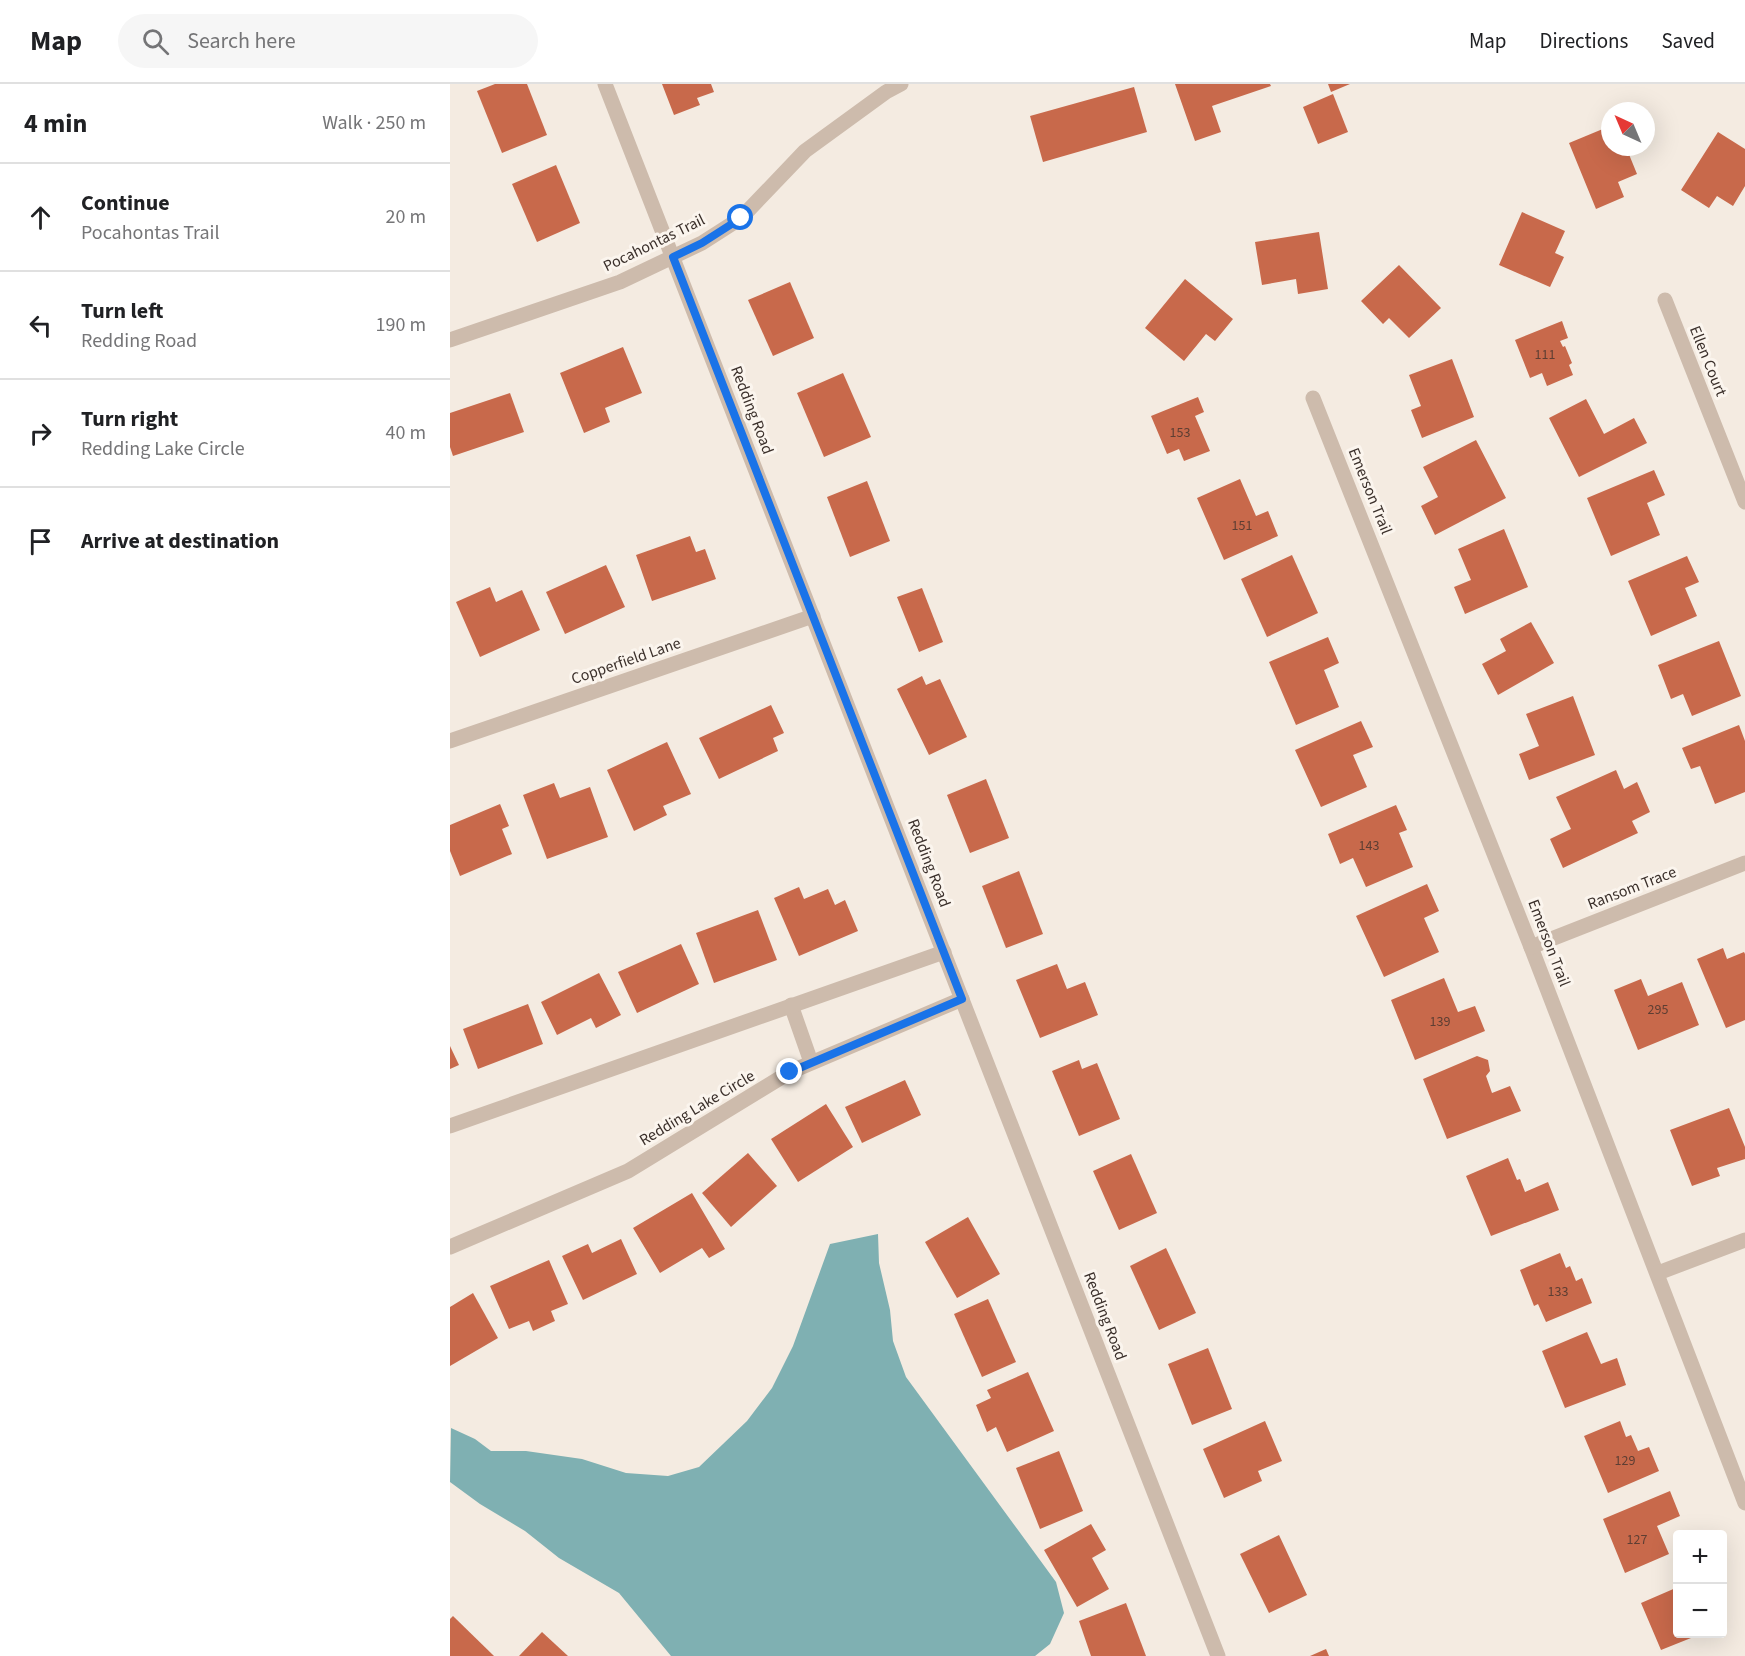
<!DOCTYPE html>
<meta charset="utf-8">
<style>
:root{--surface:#fff;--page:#f6f6f6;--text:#202124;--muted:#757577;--line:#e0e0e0}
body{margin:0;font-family:"Source Sans 3",sans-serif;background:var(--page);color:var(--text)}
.controls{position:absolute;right:18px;bottom:18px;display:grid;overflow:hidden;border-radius:6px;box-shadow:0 6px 24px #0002}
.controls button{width:54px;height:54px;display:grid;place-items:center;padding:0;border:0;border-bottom:2px solid var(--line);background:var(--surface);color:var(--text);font:30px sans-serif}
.compass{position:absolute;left:1151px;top:18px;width:54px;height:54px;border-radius:50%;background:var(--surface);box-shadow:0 6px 24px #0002;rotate:316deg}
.stop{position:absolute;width:18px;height:18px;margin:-14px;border:4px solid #1a73e8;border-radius:50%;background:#fff}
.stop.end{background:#1a73e8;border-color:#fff;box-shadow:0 2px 6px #0008}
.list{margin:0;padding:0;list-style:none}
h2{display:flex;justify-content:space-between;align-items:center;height:78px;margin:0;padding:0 24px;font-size:26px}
h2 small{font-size:20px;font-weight:400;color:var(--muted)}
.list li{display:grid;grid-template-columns:39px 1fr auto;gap:18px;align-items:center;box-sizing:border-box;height:108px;padding:0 24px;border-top:2px solid var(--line)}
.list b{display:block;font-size:22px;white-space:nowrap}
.list p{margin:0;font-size:20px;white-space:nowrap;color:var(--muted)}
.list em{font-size:20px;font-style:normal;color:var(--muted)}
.icon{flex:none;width:33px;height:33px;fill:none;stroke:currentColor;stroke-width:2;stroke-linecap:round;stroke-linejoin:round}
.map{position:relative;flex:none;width:1295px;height:1572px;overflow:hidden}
header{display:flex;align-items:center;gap:36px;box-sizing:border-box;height:84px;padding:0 30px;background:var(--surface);border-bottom:2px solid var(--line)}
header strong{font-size:28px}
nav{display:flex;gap:33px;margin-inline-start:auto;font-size:21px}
.search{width:420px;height:54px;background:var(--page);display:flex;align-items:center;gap:15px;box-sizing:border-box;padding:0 21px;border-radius:33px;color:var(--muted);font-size:22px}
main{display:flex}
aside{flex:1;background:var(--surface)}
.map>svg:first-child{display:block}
.water{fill:#7fb0b2}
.building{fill:#c8694b}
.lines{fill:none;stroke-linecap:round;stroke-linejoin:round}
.minor{stroke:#cdbbac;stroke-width:15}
.route{stroke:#1a73e8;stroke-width:8}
.labels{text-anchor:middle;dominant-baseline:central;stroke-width:6;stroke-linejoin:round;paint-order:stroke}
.number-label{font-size:14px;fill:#5e3e33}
.street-label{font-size:16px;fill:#3b302b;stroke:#fbf5ee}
</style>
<header>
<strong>Map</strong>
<div class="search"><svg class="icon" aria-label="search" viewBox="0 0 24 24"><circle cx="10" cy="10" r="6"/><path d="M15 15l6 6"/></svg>Search here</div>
<nav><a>Map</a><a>Directions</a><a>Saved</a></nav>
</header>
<main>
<aside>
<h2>4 min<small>Walk · 250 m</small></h2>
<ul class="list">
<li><svg class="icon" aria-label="ahead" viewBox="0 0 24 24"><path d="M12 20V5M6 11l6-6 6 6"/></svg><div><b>Continue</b><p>Pocahontas Trail</p></div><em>20 m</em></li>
<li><svg class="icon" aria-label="left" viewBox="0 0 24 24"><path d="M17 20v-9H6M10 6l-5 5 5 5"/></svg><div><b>Turn left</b><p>Redding Road</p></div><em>190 m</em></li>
<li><svg class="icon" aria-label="right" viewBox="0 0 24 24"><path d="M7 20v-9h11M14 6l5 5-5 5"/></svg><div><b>Turn right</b><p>Redding Lake Circle</p></div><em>40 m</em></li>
<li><svg class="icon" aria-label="arrive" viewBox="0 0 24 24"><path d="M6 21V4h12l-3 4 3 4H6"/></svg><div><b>Arrive at destination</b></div></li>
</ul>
</aside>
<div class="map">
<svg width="1295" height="1572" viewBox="0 0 1295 1572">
<rect width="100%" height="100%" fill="#f4ebe1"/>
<polygon class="water" points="428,1150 429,1179 440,1226 443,1257 456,1293 606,1498 614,1529 600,1560 585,1572 221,1572 169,1509 109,1474 75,1447 30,1420 0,1398 1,1344 25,1355 41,1367 76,1367 132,1375 176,1389 218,1392 249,1383 297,1337 322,1304 343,1262 380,1160"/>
<g class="building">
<polygon points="45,0 77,0 97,51 52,69 27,7"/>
<polygon points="212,0 261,0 264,8 247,14 250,21 224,31"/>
<polygon points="725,0 820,0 821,2 762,22 771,48 745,57"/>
<polygon points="878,0 900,0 881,8"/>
<polygon points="684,3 697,48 593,78 580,32"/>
<polygon points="883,10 898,48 868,60 853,23"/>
<polygon points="1160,42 1160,63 1176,63 1187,90 1168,98 1174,113 1146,125 1119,59"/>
<polygon points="1268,48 1295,65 1295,102 1283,122 1267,112 1259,124 1231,106"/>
<polygon points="106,81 130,139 87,158 62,100"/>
<polygon points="1072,128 1115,147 1105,169 1114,173 1100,203 1049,181"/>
<polygon points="869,148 878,205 848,210 846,195 812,201 805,158"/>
<polygon points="949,181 991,224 959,254 939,234 933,240 911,217"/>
<polygon points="735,195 783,235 765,257 756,250 734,277 695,244"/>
<polygon points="340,198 364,254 323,272 298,216"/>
<polygon points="1112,237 1118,254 1110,257 1113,263 1115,262 1122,279 1119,281 1123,291 1097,302 1092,289 1080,294 1065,256"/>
<polygon points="173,263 192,309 155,324 160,338 134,349 110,289"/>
<polygon points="1002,275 1024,333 972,354 961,326 971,322 959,291"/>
<polygon points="393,289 421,353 374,373 347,309"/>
<polygon points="60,309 74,348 3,372 0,363 0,329"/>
<polygon points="748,313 754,328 745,332 760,367 734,377 729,365 717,370 701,332"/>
<polygon points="1136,315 1154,350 1184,334 1197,359 1129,393 1099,334"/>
<polygon points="1026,356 1056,414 985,451 971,422 988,413 973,383"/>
<polygon points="1204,386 1215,411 1197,419 1210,451 1161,472 1137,414"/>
<polygon points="790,395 806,432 818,427 828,452 774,476 747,414"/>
<polygon points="417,397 440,457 400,473 377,413"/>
<polygon points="1054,445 1078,503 1015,530 1004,503 1021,496 1008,465"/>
<polygon points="240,452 246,468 255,465 266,495 202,517 186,471"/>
<polygon points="842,471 868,529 817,553 791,495"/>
<polygon points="1237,472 1249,498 1235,504 1247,532 1201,552 1178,497"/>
<polygon points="156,481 175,523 115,550 96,508"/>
<polygon points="40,503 46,518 72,506 90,546 30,573 6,518"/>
<polygon points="472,504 493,558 469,568 447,513"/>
<polygon points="1081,538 1104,579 1048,611 1032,580 1056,567 1050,555"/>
<polygon points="878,553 889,579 874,586 889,623 846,641 819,578"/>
<polygon points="1269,557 1291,612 1242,632 1233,610 1221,615 1208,581"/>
<polygon points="472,592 476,601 490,595 517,653 479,671 447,605"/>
<polygon points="1123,612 1145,671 1079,696 1069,670 1089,662 1076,630"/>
<polygon points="321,621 334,649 323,654 328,667 269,695 249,654"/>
<polygon points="911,637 923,663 903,671 917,703 871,723 845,666"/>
<polygon points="1289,641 1295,657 1295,708 1265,720 1250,682 1241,685 1232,664"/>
<polygon points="217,658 241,710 213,722 217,731 184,747 157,686"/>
<polygon points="1166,686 1174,705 1187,698 1200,728 1182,737 1188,749 1113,784 1100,755 1121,745 1106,713"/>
<polygon points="536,695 559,754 520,769 497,711"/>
<polygon points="104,699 110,714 140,703 158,753 97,775 73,711"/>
<polygon points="50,720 59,742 52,745 62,770 10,792 0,767 0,741"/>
<polygon points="946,721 957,746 949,749 963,783 916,803 903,774 890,780 878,750"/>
<polygon points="569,787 593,850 556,864 532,802"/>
<polygon points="977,800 989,827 974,834 989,868 934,893 906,832"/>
<polygon points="349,803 354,815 378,805 385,821 395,816 408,847 349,872 324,814"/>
<polygon points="308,826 327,876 264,899 246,849"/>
<polygon points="231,860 249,900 187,929 168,888"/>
<polygon points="1273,864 1277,875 1294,868 1295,870 1295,936 1276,944 1247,875"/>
<polygon points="607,880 617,905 635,898 648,931 590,954 566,896"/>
<polygon points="149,889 171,931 146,944 141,934 107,951 91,918"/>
<polygon points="994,894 1008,928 1025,922 1035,947 965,976 941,916"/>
<polygon points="1191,895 1198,912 1232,898 1249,941 1188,966 1164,906"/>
<polygon points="78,920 93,960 28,985 13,945"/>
<polygon points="0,962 9,981 0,985"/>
<polygon points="1027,972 1038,976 1040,987 1036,992 1042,1009 1060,1002 1071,1027 997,1055 973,995"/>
<polygon points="629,976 632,985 647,979 670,1035 629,1052 602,987"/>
<polygon points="455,996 471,1031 412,1059 395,1023"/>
<polygon points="376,1020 403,1063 348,1098 321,1055"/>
<polygon points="1279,1024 1295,1063 1295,1075 1267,1084 1270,1092 1242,1102 1220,1046"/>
<polygon points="298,1069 327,1102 281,1143 252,1109"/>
<polygon points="681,1070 707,1129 669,1146 643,1087"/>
<polygon points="1058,1074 1067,1096 1070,1095 1075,1108 1098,1098 1109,1126 1041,1152 1016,1092"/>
<polygon points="242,1109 275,1165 259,1174 252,1164 210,1189 183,1144"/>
<polygon points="518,1133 550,1190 507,1214 475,1158"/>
<polygon points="171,1155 187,1190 133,1216 112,1172 138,1160 142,1169"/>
<polygon points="716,1164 746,1229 709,1246 680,1182"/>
<polygon points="1110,1169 1116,1184 1120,1182 1126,1197 1132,1194 1142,1219 1096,1238 1088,1220 1084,1222 1070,1186"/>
<polygon points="99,1176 118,1220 101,1227 105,1237 83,1247 79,1237 59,1245 40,1202"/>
<polygon points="23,1209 48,1254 0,1282 0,1223"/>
<polygon points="538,1215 566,1278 532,1293 504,1230"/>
<polygon points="1137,1248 1151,1280 1167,1274 1176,1301 1115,1324 1092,1267"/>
<polygon points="758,1264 782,1325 742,1341 718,1280"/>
<polygon points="578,1288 604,1347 557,1368 546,1343 537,1348 526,1321 541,1314 537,1306"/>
<polygon points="815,1337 832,1377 808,1387 812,1397 774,1414 753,1365"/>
<polygon points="1170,1337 1176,1353 1181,1351 1188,1367 1199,1363 1209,1387 1158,1409 1134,1352"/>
<polygon points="609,1367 633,1427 590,1445 566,1384"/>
<polygon points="1220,1407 1230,1432 1207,1442 1219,1470 1175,1489 1153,1435"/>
<polygon points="641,1440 656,1466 642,1474 659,1505 627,1523 594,1466"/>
<polygon points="829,1451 857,1511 819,1529 790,1470"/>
<polygon points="1228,1503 1228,1550 1251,1550 1211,1566 1191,1519"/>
<polygon points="676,1519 696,1572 641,1572 629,1537"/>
<polygon points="3,1532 44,1572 0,1572 0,1535"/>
<polygon points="92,1548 118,1572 69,1572"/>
<polygon points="876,1565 879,1572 860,1572"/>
</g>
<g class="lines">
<g class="minor">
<polyline points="155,0 768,1572"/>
<polyline points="1215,216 1295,418"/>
<polyline points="0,256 170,198 252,159 291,134 355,67 436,8 451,0"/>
<polyline points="863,314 1081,863 1295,1419"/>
<polyline points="0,657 363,532"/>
<polyline points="1081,863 1295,779"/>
<polyline points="341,921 361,978"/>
<polyline points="0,1042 494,868"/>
<polyline points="0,1163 178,1087 340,988 512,915"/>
<polyline points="1208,1189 1295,1156"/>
</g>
</g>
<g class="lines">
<polyline class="route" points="291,134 252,159 223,173 512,915 340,988"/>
</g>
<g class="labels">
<g class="number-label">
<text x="1095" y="271">111</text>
<text x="730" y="349">153</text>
<text x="792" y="442">151</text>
<text x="919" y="762">143</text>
<text x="1208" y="926">295</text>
<text x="990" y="938">139</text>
<text x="1108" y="1208">133</text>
<text x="1175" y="1377">129</text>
<text x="1187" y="1456">127</text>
</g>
<g class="street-label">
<text transform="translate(204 159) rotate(-26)">Pocahontas Trail</text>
<text transform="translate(1258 277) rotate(68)">Ellen Court</text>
<text transform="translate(302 326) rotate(69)">Redding Road</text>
<text transform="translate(920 407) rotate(68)">Emerson Trail</text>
<text transform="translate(176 577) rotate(-19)">Copperfield Lane</text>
<text transform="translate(479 779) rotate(69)">Redding Road</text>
<text transform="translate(1182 804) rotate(-21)">Ransom Trace</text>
<text transform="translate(1099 859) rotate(69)">Emerson Trail</text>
<text transform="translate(247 1024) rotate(-31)">Redding Lake Circle</text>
<text transform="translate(655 1232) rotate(69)">Redding Road</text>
</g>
</g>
</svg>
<div class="controls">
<button>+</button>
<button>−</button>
</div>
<svg class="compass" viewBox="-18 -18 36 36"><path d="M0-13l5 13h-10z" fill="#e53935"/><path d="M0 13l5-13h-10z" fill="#757577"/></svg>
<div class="stop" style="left:291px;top:134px"></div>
<div class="stop end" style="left:340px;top:988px"></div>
</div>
</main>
